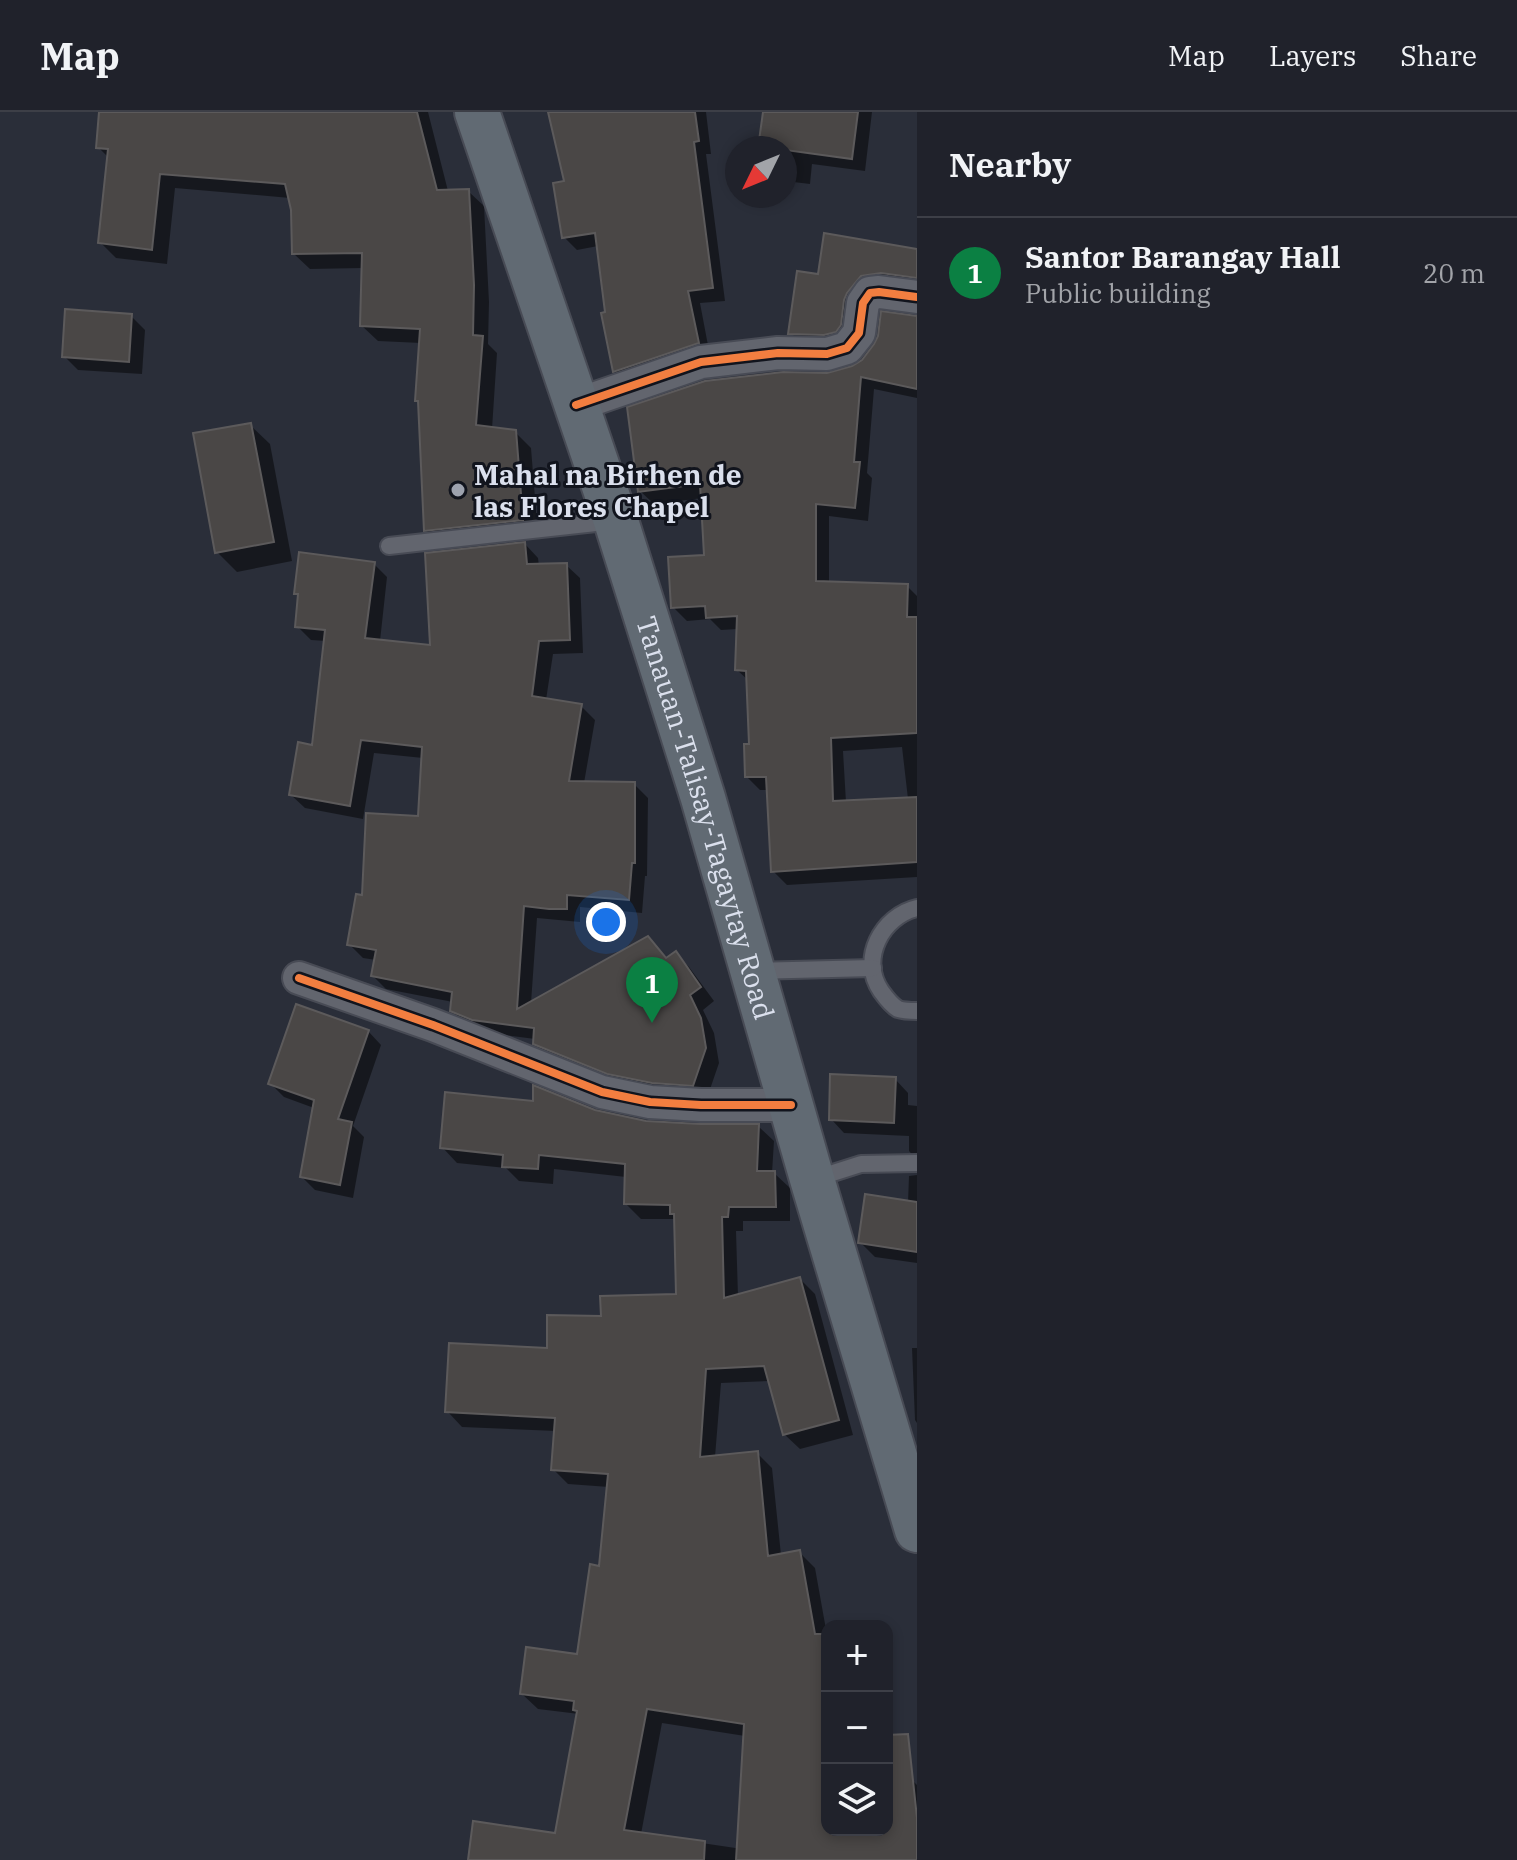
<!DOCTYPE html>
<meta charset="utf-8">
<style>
:root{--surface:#20222b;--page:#282a33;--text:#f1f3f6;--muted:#a2a4a9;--line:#3d3f47;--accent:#0b8043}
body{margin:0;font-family:"IBM Plex Serif",serif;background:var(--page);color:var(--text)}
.controls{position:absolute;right:24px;bottom:24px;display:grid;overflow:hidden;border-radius:16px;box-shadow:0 4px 12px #0003}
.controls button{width:72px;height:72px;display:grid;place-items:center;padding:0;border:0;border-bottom:2px solid var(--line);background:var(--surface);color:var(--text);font:40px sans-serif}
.compass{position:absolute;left:725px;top:24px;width:72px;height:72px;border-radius:50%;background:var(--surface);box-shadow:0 4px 12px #0003;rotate:227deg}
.you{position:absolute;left:606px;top:810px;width:28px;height:28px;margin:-20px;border:6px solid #fff;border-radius:50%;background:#1a73e8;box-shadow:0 0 0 12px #1a73e833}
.badge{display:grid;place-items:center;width:52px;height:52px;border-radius:50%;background:var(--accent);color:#fff;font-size:26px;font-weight:700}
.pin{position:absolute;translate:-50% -66px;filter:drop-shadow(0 2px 4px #0008)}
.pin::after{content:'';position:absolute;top:42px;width:28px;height:24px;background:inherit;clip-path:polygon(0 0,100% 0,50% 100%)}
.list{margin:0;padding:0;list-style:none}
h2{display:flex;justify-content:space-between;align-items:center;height:104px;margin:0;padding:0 32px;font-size:34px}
h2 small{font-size:26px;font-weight:400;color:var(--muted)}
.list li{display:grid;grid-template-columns:52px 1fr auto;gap:24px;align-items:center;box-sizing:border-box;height:112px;padding:0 32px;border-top:2px solid var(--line)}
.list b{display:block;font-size:30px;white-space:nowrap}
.list p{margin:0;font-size:26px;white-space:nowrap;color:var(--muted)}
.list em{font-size:26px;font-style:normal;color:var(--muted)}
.icon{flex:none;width:44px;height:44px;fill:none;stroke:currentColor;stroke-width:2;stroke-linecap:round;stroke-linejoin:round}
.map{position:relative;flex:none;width:917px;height:1748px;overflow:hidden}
header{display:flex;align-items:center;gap:48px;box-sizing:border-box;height:112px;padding:0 40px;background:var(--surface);border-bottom:2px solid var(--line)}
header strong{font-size:38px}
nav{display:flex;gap:44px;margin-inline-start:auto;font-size:28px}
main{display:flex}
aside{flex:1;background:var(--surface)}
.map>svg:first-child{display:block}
.shadow{fill:#0007;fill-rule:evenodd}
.building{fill:#4a4746;stroke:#5c5a5b;stroke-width:2}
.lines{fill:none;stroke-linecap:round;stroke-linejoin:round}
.lane-casing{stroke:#484b55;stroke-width:20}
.street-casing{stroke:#484b55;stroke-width:36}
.primary-casing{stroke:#484b55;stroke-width:48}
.lane{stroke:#62656e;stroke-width:16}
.street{stroke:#62656e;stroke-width:32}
.primary{stroke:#616a73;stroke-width:44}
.cycleway-casing{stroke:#11141d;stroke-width:13}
.cycleway{stroke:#f27e40;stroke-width:8}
.poi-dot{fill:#9da2ae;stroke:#11141d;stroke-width:3}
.labels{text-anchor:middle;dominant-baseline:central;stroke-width:6;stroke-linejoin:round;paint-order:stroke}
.poi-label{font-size:28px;font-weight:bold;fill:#dbe0ed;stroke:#11141d;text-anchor:start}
.street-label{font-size:28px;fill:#dbe0ed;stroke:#11141d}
</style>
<header>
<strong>Map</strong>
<nav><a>Map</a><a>Layers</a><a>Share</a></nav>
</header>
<main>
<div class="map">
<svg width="917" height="1748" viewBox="0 0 917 1748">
<rect width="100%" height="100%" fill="#2a2e39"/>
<g class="shadow">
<polygon points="101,0 428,0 448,79 468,79 484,94 489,190 488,232 497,241 492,317 515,320 531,336 538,423 441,434 426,418 420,291 417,288 421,231 378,229 362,214 363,156 310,157 294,142 290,86 175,76 167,152 116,146 100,130 109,46 98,35"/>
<polygon points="550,0 706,0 711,42 706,42 725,189 700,191 710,244 627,272 614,259 598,134 577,138 564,125 566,70"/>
<polygon points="765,0 872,0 865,59 812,52 810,72 785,69 785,36 760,36"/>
<polygon points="917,139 917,177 896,174 854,227 804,235 791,221 820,165"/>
<polygon points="131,204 145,218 142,262 78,258 64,244"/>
<path d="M 917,206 L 917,286 L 874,277 L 867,361 L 872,366 L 868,409 L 829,404 L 829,471 L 907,474 L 917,484 L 917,765 L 787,773 L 773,759 L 768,678 L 760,678 L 747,665 L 751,634 L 749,569 L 737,558 L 738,517 L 721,518 L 710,507 L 687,509 L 673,495 L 706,444 L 703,386 L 654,392 L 640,379 L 827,263 L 853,256 ZM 902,635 L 908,687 L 846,690 L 843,639 Z"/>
<polygon points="250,313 270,332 292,449 237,460 217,440"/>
<polygon points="525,432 538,446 539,454 566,453 580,466 583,541 553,542 546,588 581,594 595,608 584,671 634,672 648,686 647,764 645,764 642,801 580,795 580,810 537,806 531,891 648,827 667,848 676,842 689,855 714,889 703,898 714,921 719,951 707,986 623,975 549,945 535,932 535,927 488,921 466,912 452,899 453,890 386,877 373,864 376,848 363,846 349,832 364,786 420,706 423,646 374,641 363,707 305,696 291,683 313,635 326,529 311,528 297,514 299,484 296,481 374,452 387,465 380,529 432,535"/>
<polygon points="368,919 381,933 353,1014 364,1025 353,1086 315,1078 302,1065 314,996 284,985 271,972"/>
<polygon points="895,967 908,981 908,993 917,994 917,1048 909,1039 909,1024 844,1021 831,1007"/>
<path d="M 595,1000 L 646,1011 L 758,1014 L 774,1029 L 772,1061 L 774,1061 L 790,1076 L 790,1109 L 743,1109 L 743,1119 L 736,1119 L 738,1184 L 800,1167 L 815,1182 L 853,1323 L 800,1337 L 784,1322 L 770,1269 L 721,1271 L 715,1345 L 757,1341 L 772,1356 L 781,1443 L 799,1440 L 815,1456 L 827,1523 L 827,1718 L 887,1718 L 887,1615 L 890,1670 L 912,1668 L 917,1673 L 917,1748 L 470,1748 L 557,1723 L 579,1602 L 538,1597 L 522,1582 L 578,1544 L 601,1456 L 609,1375 L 568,1372 L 553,1357 L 556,1319 L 462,1315 L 447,1299 L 603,1206 L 678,1183 L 676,1107 L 641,1107 L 626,1092 L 626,1065 L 554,1057 L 553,1072 L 519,1069 L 506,1056 L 457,1051 L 442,1035 ZM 662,1611 L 745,1624 L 749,1738 L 641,1722 Z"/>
<polygon points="917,1063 917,1151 875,1145 860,1130 908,1090 909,1064"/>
<polygon points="912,1236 917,1236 917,1311 915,1308"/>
</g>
<g class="building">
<polygon points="99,0 417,0 437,78 469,77 474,173 473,223 483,224 476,313 516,318 523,408 424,419 418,289 415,289 420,217 360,214 362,141 292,142 291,98 285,72 160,62 152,138 98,131 108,37 96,36"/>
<polygon points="548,0 695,0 699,29 694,30 713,176 688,179 699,231 613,260 601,201 605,200 595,121 562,126 553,71 564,69"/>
<polygon points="763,0 858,0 852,47 785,38 785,36 758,36"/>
<polygon points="824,121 917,137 917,166 881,161 861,164 847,181 844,188 841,213 836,220 824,223 788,222 797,159 818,162"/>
<polygon points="65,197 132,202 129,250 62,245"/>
<polygon points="881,199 917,204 917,277 861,265 854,350 860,350 855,396 816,392 816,469 908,472 907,505 917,505 917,621 831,626 833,689 917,685 917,750 771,760 766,665 745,665 744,632 749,632 746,559 735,558 737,504 706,506 705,494 671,496 668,445 704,443 700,372 638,380 627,295 705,269 783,260 827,261 852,254 862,248 874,232 878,224"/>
<polygon points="251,311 274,430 215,441 193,321"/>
<polygon points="525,430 527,452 567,451 570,528 539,529 532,584 582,592 569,669 635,670 635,751 632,751 629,788 567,783 567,797 549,797 524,794 517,897 648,824 666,846 676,839 701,875 690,883 701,906 706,936 693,974 652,971 607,962 533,932 534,916 472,908 450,899 452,880 371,864 376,838 347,833 356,782 362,783 366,701 418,704 422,635 361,628 350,694 289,683 298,630 312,633 325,518 295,515 298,482 294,482 299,440 375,450 365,526 430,533 425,441"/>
<polygon points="296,892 369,918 338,1007 352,1010 340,1073 300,1065 314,988 268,972"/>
<polygon points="830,962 896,965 894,1011 829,1008"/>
<polygon points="533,973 595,998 646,1009 700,1012 759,1012 757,1059 775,1059 776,1095 729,1095 728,1105 722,1105 724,1186 800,1165 839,1308 783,1323 764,1254 706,1257 700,1345 758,1339 768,1444 800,1438 815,1522 827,1522 827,1718 887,1718 887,1623 908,1622 917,1706 917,1748 736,1748 744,1612 647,1597 624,1718 705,1729 704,1748 468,1748 473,1709 555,1721 577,1599 573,1598 574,1589 520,1582 526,1535 577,1542 590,1452 599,1454 608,1362 551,1358 555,1306 445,1300 449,1231 547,1236 547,1203 601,1204 600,1184 676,1182 674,1102 670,1102 670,1093 624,1092 625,1052 539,1043 538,1057 502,1055 503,1043 440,1036 445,980 533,989"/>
<polygon points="865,1082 917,1090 917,1140 858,1131"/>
</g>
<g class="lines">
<defs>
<g id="lane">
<polyline points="389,434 614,409"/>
<path d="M 917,796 C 882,804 859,847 881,879 C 886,886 891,893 898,897 C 904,899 911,899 917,899"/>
<polyline points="755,859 873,856"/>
<polyline points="814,1067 861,1052 917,1051"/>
</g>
<g id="street">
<polyline points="576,293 701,250 778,241 827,242 847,236 859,221 863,191 870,181 879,180 917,185"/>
<polyline points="299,866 433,913 602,980 650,990 701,993 791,993"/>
</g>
<g id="primary">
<path id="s1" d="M 477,0 L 616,409 L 703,686 L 812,1067 L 917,1418"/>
</g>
</defs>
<use href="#lane" class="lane-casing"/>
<use href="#street" class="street-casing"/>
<use href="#primary" class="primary-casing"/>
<use href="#lane" class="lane"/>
<use href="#street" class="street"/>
<use href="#primary" class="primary"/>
<defs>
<g id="cycleway">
<polyline points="576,293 701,250 778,241 827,242 847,236 859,221 863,191 870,181 879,180 917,185"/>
<polyline points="299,866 433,913 602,980 650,990 701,993 791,993"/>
</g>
</defs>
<use href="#cycleway" class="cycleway-casing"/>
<use href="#cycleway" class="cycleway"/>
</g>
<circle class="poi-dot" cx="458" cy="378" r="8"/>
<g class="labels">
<g class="poi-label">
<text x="474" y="362">Mahal na Birhen de<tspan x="474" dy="32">las Flores Chapel</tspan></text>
</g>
<g class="street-label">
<text stroke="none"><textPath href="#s1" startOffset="742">Tanauan-Talisay-Tagaytay Road</textPath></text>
</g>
</g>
</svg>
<div class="controls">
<button>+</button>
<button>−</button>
<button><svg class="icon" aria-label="layers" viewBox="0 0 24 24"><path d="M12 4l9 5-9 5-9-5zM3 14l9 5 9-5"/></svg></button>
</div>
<svg class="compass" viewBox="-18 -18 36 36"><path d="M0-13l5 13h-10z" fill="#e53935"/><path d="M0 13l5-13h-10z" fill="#a2a4a9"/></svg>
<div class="you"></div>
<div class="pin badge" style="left:652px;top:911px">1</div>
</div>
<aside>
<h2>Nearby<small></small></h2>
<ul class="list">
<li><span class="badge">1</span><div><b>Santor Barangay Hall</b><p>Public building</p></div><em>20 m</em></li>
</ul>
</aside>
</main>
